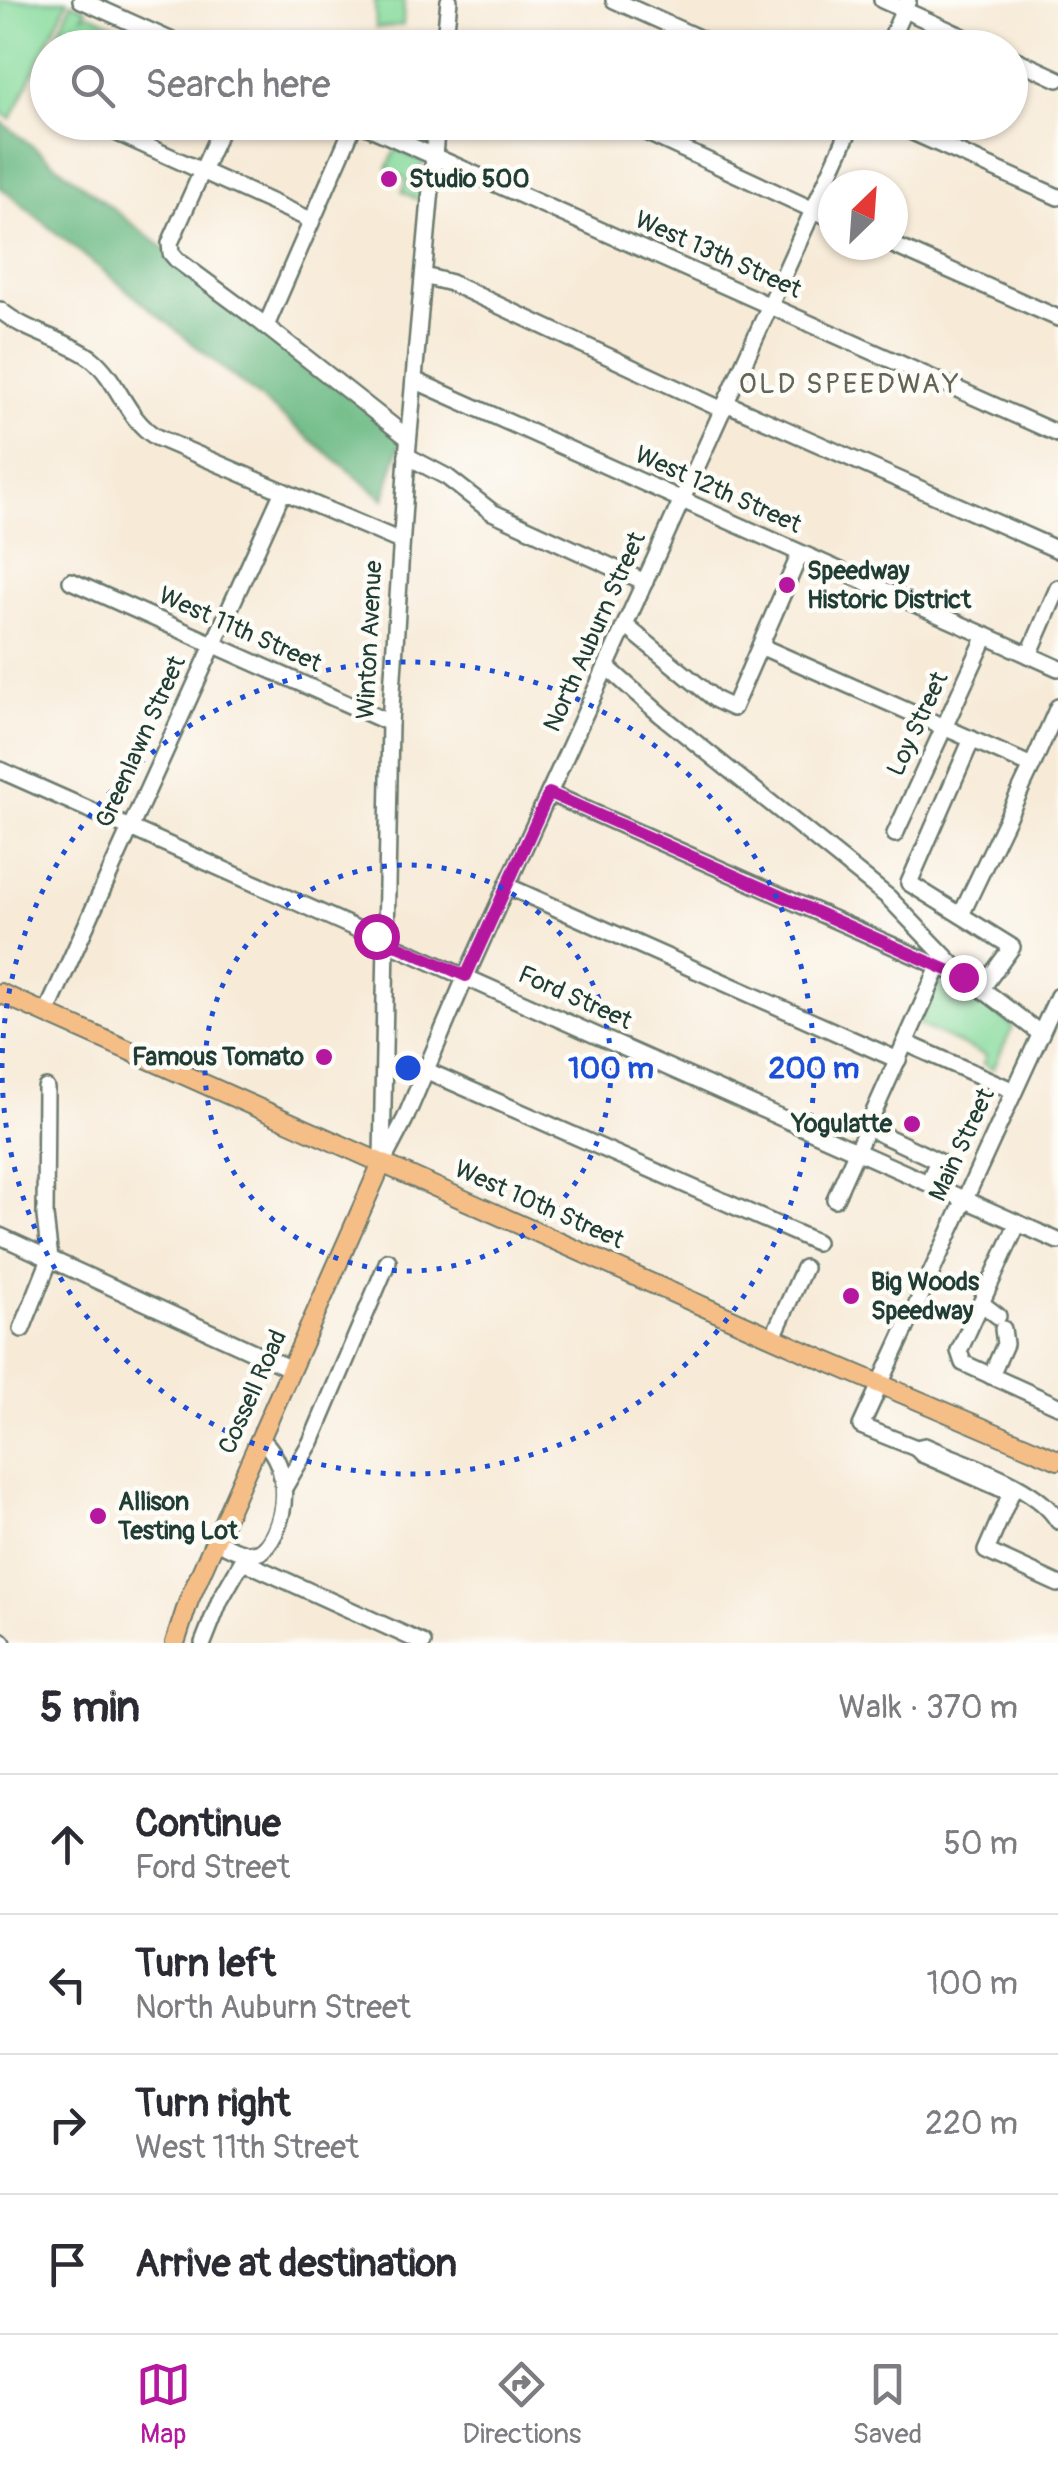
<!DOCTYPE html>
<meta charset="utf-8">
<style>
:root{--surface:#fff;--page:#f2f2f3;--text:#2b2b33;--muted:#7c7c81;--line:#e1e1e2;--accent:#b5179e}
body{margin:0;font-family:Pangolin,sans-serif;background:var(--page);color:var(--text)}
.compass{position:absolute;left:818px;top:170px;width:90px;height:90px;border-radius:50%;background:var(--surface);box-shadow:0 2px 8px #0004;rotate:25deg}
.stop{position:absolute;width:30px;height:30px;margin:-22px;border:8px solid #b5179e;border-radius:50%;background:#fff}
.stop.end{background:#b5179e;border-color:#fff;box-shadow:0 2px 10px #0008}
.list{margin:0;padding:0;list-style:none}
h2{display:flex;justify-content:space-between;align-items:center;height:130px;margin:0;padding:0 40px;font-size:42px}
h2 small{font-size:32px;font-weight:400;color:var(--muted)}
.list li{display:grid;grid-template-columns:65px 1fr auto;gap:30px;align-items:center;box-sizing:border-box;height:140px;padding:0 40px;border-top:2px solid var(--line)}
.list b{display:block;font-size:38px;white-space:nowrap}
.list p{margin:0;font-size:32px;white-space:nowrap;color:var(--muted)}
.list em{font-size:32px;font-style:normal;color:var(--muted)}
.icon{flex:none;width:55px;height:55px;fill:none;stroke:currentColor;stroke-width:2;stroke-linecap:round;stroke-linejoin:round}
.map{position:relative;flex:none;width:1058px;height:1643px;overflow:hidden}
.search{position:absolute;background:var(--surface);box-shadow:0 2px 8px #0004;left:30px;right:30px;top:30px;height:110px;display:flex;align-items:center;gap:25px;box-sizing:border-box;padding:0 35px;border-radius:55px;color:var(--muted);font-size:38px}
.sheet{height:690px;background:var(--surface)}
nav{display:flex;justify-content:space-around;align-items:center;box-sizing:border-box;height:140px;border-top:2px solid var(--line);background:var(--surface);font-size:28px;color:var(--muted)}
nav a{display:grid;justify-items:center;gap:5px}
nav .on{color:var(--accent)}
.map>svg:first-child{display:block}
.green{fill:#86da9c;stroke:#528c68;stroke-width:2.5}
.forest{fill:#6cba84;stroke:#467c5c;stroke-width:2.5}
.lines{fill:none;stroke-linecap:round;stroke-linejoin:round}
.minor-casing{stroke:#6b7a6d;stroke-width:20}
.major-casing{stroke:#6b7a6d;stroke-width:22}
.minor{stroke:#fff;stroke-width:15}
.major{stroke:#f6be87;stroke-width:18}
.route{stroke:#b5179e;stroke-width:12}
.ring{fill:none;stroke:#1d4ed8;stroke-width:5;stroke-dasharray:5 10}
.poi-dot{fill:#b5179e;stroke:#fdfcf7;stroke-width:4}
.labels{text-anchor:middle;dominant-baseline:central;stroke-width:9;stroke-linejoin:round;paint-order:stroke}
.poi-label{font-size:25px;font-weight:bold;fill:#1f3d34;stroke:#fdfcf7;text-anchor:start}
.street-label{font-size:25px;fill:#1f3d34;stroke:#fdfcf7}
.neighbourhood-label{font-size:28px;letter-spacing:2.5px;fill:#636456;stroke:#fdfcf7}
.centre{fill:#1d4ed8;stroke:#fdfcf7;stroke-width:5}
.ring-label{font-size:30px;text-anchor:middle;font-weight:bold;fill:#1d4ed8;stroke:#fdfcf7;stroke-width:9;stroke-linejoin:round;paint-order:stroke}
</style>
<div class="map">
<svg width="1058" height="1643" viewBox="0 0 1058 1643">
<rect width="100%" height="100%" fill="#fdfcf7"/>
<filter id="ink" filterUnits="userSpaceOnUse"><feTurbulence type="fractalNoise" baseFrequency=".01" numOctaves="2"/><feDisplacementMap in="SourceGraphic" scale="20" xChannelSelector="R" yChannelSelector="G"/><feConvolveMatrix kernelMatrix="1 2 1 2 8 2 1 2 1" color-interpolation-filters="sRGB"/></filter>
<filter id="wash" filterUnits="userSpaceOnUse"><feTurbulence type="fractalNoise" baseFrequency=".0048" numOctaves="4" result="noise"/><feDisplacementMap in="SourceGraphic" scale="40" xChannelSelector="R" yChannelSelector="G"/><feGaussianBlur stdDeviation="2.25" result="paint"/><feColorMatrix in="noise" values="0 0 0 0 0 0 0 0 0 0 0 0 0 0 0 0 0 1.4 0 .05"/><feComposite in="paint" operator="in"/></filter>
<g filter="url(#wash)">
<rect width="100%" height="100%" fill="#f7ead7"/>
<g class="green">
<polygon points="0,0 68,0 11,119 0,111"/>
<polygon points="375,0 404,0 403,25 376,28"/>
<polygon points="72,2 87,10 82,16 91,14 115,25 105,47 52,48"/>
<polygon points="396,149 423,163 421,201 402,192 406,182 404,177 387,169"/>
<polygon points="939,979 974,994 1013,1027 993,1069 983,1064 986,1056 919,1025"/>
</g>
<polygon class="forest" points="0,121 403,434 384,499 0,187"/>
</g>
<g filter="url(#ink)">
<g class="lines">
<defs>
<g id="minor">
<polyline points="81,0 188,48"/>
<polyline points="614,0 721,48"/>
<polyline points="882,0 988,48"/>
<polyline points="444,48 449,0"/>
<polyline points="887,48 908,0"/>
<polyline points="1010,57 1058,79"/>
<polyline points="93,122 311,220"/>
<polyline points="224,122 170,243 171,253 177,260 258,320 408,438"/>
<polyline points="357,122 1058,434"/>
<polyline points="624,122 833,219"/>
<polyline points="890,122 1058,197"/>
<polyline points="893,245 1058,318"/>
<polyline points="424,276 451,283 723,410"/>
<path d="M 0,310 C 27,333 63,338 91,358 C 119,380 125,418 156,437 L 400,541"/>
<polyline points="266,326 355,122"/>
<polyline points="414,380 1058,668"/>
<polyline points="726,403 1058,550"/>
<polyline points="407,456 447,477 492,512 645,582"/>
<polyline points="71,581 390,723"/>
<polyline points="626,626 716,700 733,708 800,554"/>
<polyline points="760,646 1032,766 1058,707"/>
<polyline points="1029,655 1058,588"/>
<polyline points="607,667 661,715 888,897 959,971"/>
<polyline points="972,739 909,883 1012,947 982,988"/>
<polyline points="0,770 1058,1241"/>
<polyline points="549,793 970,980 1041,1034"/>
<polyline points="895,834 986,636"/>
<polyline points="507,886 898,1060"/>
<polyline points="961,915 1032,766"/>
<polyline points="46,1014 283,491"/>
<polyline points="906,1043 1014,1091"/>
<polyline points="425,1070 816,1242"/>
<polyline points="868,1128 938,1161 928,1183"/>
<polyline points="382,1159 390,723 407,456 437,122"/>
<polyline points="382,1163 405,1119 466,976 853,122"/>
<polyline points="835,1199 939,967"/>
<polyline points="1018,1223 959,1351 963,1363 1058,1406"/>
<polyline points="0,1236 291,1369"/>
<polyline points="981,1303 998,1316"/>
<polyline points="22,1329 50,1259 45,1216 46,1088"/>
<polyline points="773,1337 804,1268"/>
<polyline points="991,1376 1005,1344 1003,1329"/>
<polyline points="916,1448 861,1426 1058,996"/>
<polyline points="284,1488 311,1442 388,1261"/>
<path d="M 1058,1521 C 1036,1484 964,1464 925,1446 L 916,1448 L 922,1454 L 1011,1493 L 986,1551 L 1058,1584"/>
<path d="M 215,1540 C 227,1546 247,1558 260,1552 C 267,1548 272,1539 275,1533 C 289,1502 287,1462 260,1438"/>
<polyline points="243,1561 423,1643"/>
<polyline points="0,1640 3,1643"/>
<polyline points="203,1643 220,1600 247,1553"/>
</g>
<g id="major">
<polyline points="0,993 819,1358 1058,1460"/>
<polyline points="175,1643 189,1600 382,1163"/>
</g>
</defs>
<use href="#minor" class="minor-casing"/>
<use href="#major" class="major-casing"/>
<use href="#minor" class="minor"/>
<use href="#major" class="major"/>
</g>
</g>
<g class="lines" filter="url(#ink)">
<polyline class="route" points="376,936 466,976 549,793 963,977"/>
</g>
<g class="ring">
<circle cx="408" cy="1068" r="203"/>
<circle cx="408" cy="1068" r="406"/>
</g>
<g class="poi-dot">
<circle cx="389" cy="179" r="10"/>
<circle cx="787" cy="585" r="10"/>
<circle cx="324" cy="1057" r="10"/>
<circle cx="912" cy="1124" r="10"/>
<circle cx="851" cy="1296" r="10"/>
<circle cx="98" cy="1516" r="10"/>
</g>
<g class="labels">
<g class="poi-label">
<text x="409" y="179">Studio 500</text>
<text x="807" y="571">Speedway<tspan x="807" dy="29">Historic District</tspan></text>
<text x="304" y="1057" text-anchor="end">Famous Tomato</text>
<text x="892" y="1124" text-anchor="end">Yogulatte</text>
<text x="871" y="1282">Big Woods<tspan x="871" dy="29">Speedway</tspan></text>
<text x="118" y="1502">Allison<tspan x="118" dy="29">Testing Lot</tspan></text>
</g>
<g class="street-label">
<text transform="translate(718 255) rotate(24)">West 13th Street</text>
<text transform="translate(718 490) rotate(24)">West 12th Street</text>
<text transform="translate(240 630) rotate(24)">West 11th Street</text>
<text transform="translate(595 632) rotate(-66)">North Auburn Street</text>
<text transform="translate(370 640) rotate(-87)">Winton Avenue</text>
<text transform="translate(918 724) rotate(-65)">Loy Street</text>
<text transform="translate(141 742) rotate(-66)">Greenlawn Street</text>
<text transform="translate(575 998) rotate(24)">Ford Street</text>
<text transform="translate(962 1145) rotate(-65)">Main Street</text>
<text transform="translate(539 1205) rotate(24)">West 10th Street</text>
<text transform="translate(253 1392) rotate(-66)">Cossell Road</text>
</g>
<g class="neighbourhood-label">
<text x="850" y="384">OLD SPEEDWAY</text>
</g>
</g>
<circle cx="408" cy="1068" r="15" class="centre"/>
<g class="ring-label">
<text x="611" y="1078">100 m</text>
<text x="814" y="1078">200 m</text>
</g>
</svg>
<svg class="compass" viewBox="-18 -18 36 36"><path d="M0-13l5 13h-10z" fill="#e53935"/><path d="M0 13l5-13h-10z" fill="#7c7c81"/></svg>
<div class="stop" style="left:376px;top:936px"></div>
<div class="stop end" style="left:963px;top:977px"></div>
<div class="search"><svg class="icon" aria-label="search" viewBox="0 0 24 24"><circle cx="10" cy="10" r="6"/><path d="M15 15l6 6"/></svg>Search here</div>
</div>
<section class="sheet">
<h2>5 min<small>Walk · 370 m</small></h2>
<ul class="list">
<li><svg class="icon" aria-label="ahead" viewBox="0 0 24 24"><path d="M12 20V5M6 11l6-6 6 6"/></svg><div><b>Continue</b><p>Ford Street</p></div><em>50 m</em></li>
<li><svg class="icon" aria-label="left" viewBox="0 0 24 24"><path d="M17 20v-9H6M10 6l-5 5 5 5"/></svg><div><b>Turn left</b><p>North Auburn Street</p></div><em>100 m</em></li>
<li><svg class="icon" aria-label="right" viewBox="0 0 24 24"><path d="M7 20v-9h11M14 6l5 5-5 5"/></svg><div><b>Turn right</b><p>West 11th Street</p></div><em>220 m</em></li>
<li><svg class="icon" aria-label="arrive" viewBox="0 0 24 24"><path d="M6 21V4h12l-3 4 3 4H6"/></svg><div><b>Arrive at destination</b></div></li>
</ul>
</section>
<nav>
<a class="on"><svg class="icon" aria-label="map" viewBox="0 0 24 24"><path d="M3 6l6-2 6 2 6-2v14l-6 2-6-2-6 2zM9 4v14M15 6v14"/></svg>Map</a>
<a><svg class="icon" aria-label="directions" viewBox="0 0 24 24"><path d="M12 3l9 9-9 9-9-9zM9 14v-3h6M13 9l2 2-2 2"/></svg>Directions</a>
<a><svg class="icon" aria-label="saved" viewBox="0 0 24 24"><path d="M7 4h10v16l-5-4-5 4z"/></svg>Saved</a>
</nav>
